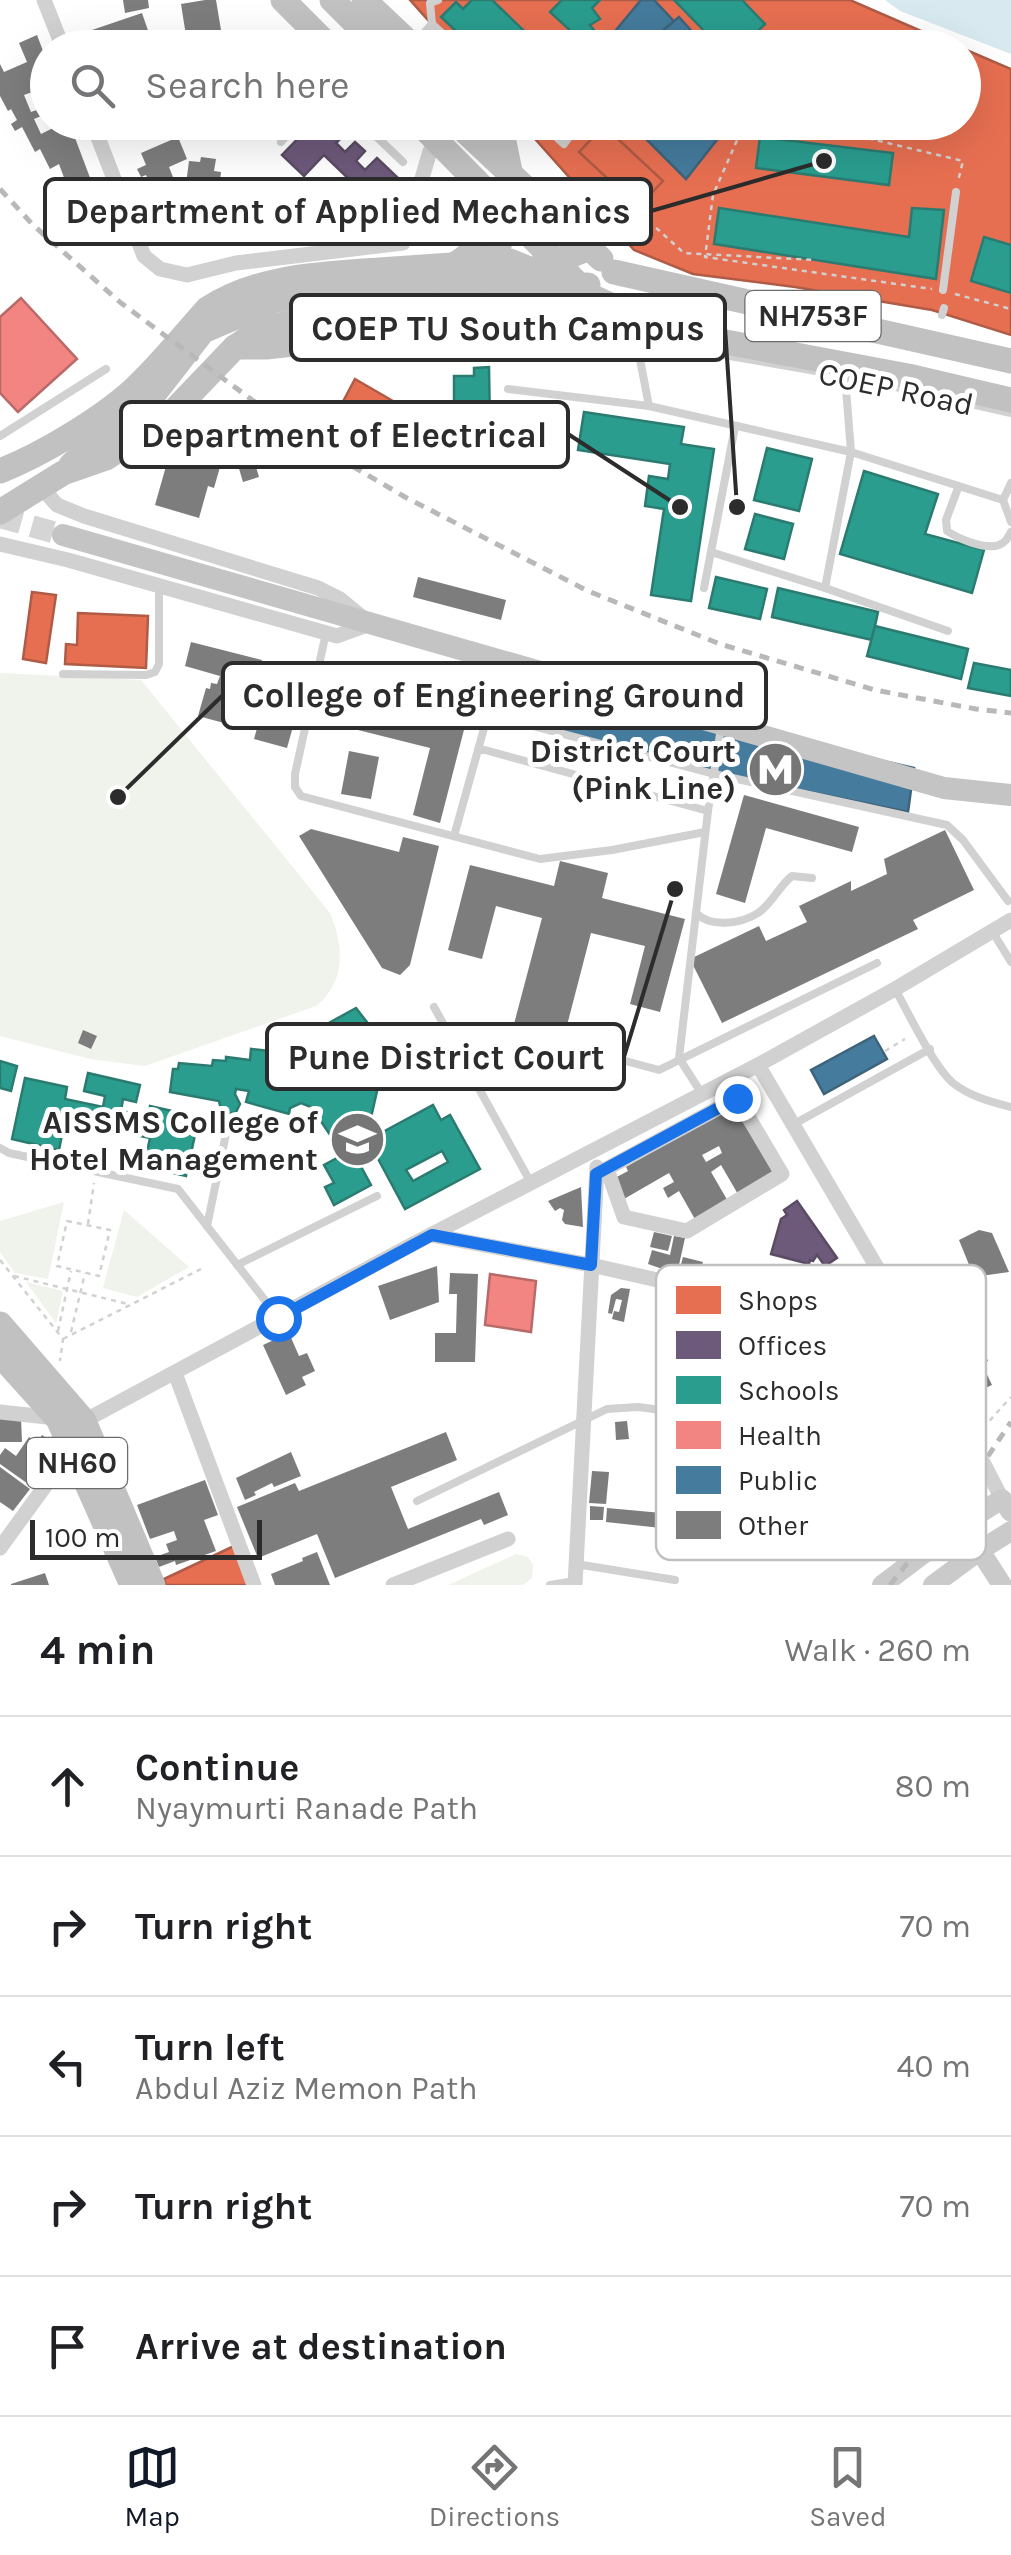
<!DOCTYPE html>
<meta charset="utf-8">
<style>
:root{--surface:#fff;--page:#f2f2f2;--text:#202124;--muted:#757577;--line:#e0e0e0;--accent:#111827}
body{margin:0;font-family:Karla,sans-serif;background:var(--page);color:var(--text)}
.scale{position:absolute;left:30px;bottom:25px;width:232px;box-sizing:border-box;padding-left:10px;border:5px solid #2c2c2c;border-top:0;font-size:28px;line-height:35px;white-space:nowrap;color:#2c2c2c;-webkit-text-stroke:8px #fff;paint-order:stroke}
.stop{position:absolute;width:30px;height:30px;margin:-22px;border:8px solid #1a73e8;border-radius:50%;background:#fff}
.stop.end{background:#1a73e8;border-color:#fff;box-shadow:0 2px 10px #0008}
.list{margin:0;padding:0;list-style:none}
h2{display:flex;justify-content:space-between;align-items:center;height:130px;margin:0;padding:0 40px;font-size:42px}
h2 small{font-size:32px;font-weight:400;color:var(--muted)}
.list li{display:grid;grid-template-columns:65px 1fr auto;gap:30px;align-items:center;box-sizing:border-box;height:140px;padding:0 40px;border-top:2px solid var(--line)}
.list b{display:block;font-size:38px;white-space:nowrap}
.list p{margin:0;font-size:32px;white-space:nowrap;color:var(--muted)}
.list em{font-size:32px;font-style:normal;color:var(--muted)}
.icon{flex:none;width:55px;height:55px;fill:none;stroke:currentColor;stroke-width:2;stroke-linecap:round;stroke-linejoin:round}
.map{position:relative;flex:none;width:1011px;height:1585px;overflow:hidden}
.search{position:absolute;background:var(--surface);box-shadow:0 10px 40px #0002;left:30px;right:30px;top:30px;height:110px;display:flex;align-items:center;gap:25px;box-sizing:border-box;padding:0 35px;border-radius:55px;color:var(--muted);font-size:38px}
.sheet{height:830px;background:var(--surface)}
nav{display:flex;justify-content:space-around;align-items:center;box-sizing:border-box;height:140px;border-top:2px solid var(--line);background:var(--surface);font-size:28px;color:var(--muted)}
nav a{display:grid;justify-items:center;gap:5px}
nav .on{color:var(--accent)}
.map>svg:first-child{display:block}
.green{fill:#f0f3eb}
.water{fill:#d8e9ef}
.shops{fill:#e76f51;stroke:#af5b46;stroke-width:2.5}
.offices{fill:#6d597a;stroke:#5a4c63;stroke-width:2.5}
.schools{fill:#2a9d8f;stroke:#2b7b71;stroke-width:2.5;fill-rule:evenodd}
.health{fill:#f28482;stroke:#b76a68;stroke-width:2.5}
.public{fill:#457b9d;stroke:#3e637b;stroke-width:2.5}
.building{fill:#7d7d7d;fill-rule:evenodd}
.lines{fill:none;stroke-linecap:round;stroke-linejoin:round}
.primary-tunnel{stroke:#d5d5d5;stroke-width:22;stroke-dasharray:22 11;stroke-linecap:butt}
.path{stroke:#d1d1d1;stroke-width:2.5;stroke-dasharray:5 5;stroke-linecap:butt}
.service{stroke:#d1d1d1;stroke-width:8}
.minor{stroke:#d1d1d1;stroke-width:15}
.secondary{stroke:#cacaca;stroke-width:20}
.primary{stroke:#c4c4c4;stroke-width:22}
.trunk{stroke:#c1c1c1;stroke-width:25}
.rail{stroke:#b8b8b8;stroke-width:5;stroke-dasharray:10 8;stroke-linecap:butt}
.route{stroke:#1a73e8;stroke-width:12}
.labels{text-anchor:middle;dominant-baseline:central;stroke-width:10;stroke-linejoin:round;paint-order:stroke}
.shield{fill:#fff;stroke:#6b6b6b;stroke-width:2.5}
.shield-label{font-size:30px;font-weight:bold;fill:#2c2c2c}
.street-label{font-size:32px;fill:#2c2c2c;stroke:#fff}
.poi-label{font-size:32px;font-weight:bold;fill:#2c2c2c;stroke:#fff;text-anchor:end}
.key{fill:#fff;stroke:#c0c0c0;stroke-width:2.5}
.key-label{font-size:28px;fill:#2c2c2c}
.leader{fill:none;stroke:#2c2c2c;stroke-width:4}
.callout-dot{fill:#2c2c2c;stroke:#fff;stroke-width:4}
.callout{fill:#fff;stroke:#2c2c2c;stroke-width:4}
.callout-label{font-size:35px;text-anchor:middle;font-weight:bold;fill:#2c2c2c}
</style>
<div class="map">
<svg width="1011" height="1585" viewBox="0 0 1011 1585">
<rect width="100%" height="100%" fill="#fff"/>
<g class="green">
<path d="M 0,673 L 141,680 L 330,913 C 344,946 346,982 316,1006 L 145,1066 L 90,1059 L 0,1036 Z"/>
<polygon points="64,1202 48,1279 15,1273 0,1252 0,1221"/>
<polygon points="124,1210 189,1267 137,1297 103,1288"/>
<polygon points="26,1282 63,1291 56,1323"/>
<polygon points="516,1554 528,1557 533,1565 532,1578 523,1585 448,1585"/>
</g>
<polygon class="water" points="885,0 1011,0 1011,54 900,11"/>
<g class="shops">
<polygon points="410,0 850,0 960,48 453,48"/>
<polygon points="964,49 1011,69 1011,335 932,310 795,287 693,274 634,250 520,122 964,122"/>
<polygon points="604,126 663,181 638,207 579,152"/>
<polygon points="355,379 441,429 422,462 338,411"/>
<polygon points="32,592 56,595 46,663 23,659"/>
<polygon points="78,613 148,616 146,668 65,664 66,644 77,645"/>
<polygon points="234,1546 252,1585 166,1585 164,1579"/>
</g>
<g class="offices">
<polygon points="314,122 341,122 349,130 336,143 345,152 355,142 365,151 356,161 365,170 377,158 398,178 353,224 332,203 352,182 324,155 304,176 282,155"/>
<polygon points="797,1201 837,1258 825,1266 817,1255 813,1261 810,1260 809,1264 771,1254 781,1219 787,1215 784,1210"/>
</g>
<g class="schools">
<polygon points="472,0 492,0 542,48 474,48 441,17 456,2 463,9"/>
<polygon points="562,0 600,0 592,8 600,19 590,25 597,34 586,45 550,12"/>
<polygon points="674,0 742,0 765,24 741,48 721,48"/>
<polygon points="648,122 692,122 667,150 642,128"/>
<polygon points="760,137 893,153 889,185 756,168"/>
<polygon points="719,208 909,237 912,208 944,210 936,279 714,244"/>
<polygon points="984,237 1011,245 1011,293 971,281"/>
<polygon points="489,367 490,426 472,426 472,408 454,408 454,376 474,376 474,368"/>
<polygon points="584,412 684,427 681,444 714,449 691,601 651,595 664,509 645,506 649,476 668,479 670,464 578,450"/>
<polygon points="767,448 812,459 799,511 754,500"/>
<polygon points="864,471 938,494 925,534 984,550 972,593 840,554"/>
<polygon points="755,514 793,524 784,559 745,549"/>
<polygon points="716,577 767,589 760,619 709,608"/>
<polygon points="778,588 878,612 872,640 772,617"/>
<polygon points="875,626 968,649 961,679 867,656"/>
<polygon points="974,663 1011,670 1011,696 968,688"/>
<polygon points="356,1008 394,1057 389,1079 380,1078 372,1113 356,1147 337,1145 316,1114 311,1107 301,1103 290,1108 289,1114 246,1102 249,1091 236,1089 235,1094 240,1104 236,1112 229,1114 221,1110 219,1101 170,1092 173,1069 178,1069 179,1063 212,1066 213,1060 226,1061 226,1057 250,1060 251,1049 279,1052 279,1046 304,1048 307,1035"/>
<polygon points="0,1061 17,1066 11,1091 0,1088"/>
<polygon points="88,1073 140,1085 136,1102 123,1099 121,1111 148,1116 150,1106 199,1117 186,1176 144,1166 150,1138 65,1120 59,1150 12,1139 25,1078 67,1087 65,1099 103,1107 105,1096 84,1091"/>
<path d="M 433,1105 L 441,1120 L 450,1115 L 480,1169 L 405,1209 L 368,1140 ZM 442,1151 L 448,1162 L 413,1181 L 406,1170 Z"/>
<polygon points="352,1150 371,1185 334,1205 325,1187 334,1183 324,1165"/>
</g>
<g class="health">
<polygon points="21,298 77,359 18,412 0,393 0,317"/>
<polygon points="490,1274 536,1281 531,1332 485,1325"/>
</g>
<g class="public">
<polygon points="641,0 654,0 699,48 601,48"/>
<polygon points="679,17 705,46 654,48 649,42"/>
<polygon points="629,122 731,122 686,179"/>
<polygon points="558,686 914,768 908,812 732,776 546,727"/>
<polygon points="874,1036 887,1059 824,1094 811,1070"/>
</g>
<g class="building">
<polygon points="123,0 148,0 149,8 125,13"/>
<polygon points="205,0 216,0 222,36 187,42 181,4"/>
<polygon points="142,13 154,48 95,48 89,31"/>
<path d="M 37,35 L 48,64 L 48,113 L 34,119 L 41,134 L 55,127 L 53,122 L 69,122 L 92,183 L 70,194 L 59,164 L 50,169 L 40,149 L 35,152 L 22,127 L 15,131 L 11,124 L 17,120 L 11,109 L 8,111 L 0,96 L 0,64 L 4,72 L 27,62 L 19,43 ZM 38,90 L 45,107 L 31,112 L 24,95 Z"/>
<polygon points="178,137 187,159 169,167 175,182 171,183 178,199 182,198 192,220 164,232 145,186 150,184 146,175 141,177 137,169 146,165 141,153"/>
<polygon points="201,157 216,159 214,171 221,172 220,181 230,182 228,204 184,199 189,161 200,162"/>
<polygon points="251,450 259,477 243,482 235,455"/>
<polygon points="170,452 220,467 214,488 208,486 199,518 155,505"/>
<polygon points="418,577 506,600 501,620 413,597"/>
<polygon points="191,642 262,660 254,687 227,680 226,685 231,686 230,691 232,692 224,723 198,716 206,688 210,689 211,683 217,684 220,676 185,666"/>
<polygon points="273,671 306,680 287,748 254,739"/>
<polygon points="351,693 466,722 440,823 413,815 430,748 342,726"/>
<polygon points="349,751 379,757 371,799 341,794"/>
<polygon points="744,795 859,827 852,852 766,828 745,903 716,894"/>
<polygon points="311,829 399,852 403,837 439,846 410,965 400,975 382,968 299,836"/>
<polygon points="945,830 974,890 913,920 918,929 722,1023 690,959 759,926 766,941 807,922 799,906 851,881 851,891 887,874 884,859"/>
<polygon points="560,861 608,873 602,898 685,919 660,1012 630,1004 645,946 591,933 564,1037 514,1024 542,918 496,906 482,959 448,950 470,865 554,886"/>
<polygon points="83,1030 97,1036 91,1049 78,1043"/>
<path d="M 735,1103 L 777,1175 L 739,1196 L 721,1165 L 711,1172 L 729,1203 L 696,1221 L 679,1191 L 668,1198 L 663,1188 L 674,1182 L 669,1173 L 624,1199 L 613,1179 L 628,1171 L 626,1167 ZM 719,1146 L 722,1153 L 706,1162 L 702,1155 Z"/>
<polygon points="581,1187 583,1227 565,1224 562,1220 564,1210 560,1208 555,1211 548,1201"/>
<polygon points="979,1230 992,1233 1009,1272 974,1277 959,1240"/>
<polygon points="654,1232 672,1236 668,1251 650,1247"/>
<polygon points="674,1236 685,1238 677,1274 648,1264 652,1250 670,1255"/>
<polygon points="683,1257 703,1262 697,1281 678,1276"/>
<polygon points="437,1266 439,1302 390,1320 378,1286"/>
<polygon points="450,1273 478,1274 475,1362 435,1362 435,1333 456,1333 457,1294 449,1294"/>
<polygon points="621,1288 630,1289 624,1322 612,1319 614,1311 619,1312 622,1300 616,1299 612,1314 608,1313 611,1295"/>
<polygon points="289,1333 299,1356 307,1353 315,1371 302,1377 306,1385 286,1395 263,1345"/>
<polygon points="984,1351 988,1361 982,1364 992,1385 979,1391 962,1358"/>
<polygon points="0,1418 21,1418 22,1442 0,1442"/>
<polygon points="627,1421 629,1439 616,1440 615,1422"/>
<polygon points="446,1432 457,1460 391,1487 408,1529 499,1492 508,1515 484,1525 481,1519 335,1578 317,1534 258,1558 237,1507 295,1483 299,1491"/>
<polygon points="42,1435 58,1446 31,1486 0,1464 0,1455 5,1448 16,1456 29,1437 37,1443"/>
<polygon points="291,1452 301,1476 274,1487 272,1483 254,1492 256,1495 245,1500 236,1478"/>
<polygon points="0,1467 30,1489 13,1511 0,1502"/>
<polygon points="592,1471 609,1472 606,1504 589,1503"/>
<polygon points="205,1480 218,1515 204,1520 216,1551 176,1565 175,1561 159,1567 155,1557 169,1552 166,1544 177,1540 174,1531 150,1539 137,1505"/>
<polygon points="590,1506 604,1507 603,1520 590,1520"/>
<polygon points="607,1508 662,1513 661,1528 606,1522"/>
<polygon points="317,1552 330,1585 275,1585 271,1574 303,1561 302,1558"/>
<polygon points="45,1573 49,1585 11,1585 11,1584"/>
</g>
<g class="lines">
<polyline class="primary-tunnel" points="0,517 63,535"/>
<g class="path">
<polyline points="745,122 713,195 705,257 932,289"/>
<polyline points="800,122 963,161 958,181"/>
<polyline points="604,181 684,253 814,260"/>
<polyline points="955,294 1011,309"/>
<polyline points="885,1051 905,1039"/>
<polygon points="67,1221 110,1230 99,1276 57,1266"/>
<polyline points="88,1224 94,1183"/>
<polyline points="0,1260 63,1339 60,1361"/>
<polyline points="14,1276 128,1304"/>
<polyline points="58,1331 71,1271"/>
<polyline points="71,1332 85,1273"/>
<polyline points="63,1339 201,1269"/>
<polyline points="983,1428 1011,1397"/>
</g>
<g class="service">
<polyline points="432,24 430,3 438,0"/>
<polyline points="597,34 608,48"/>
<polyline points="716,42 718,48"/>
<polyline points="415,43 432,24 458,48"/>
<polyline points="361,122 403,162"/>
<polyline points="540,122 564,144 580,122"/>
<polyline points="281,142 298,122"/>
<polyline points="943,290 956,192"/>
<polyline points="942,315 944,308"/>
<polyline points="636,339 649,406"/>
<polyline points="643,341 816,371"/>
<polyline points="845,376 851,452 825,588 948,631"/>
<polyline points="869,381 1011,413"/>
<polyline points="508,389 649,406 851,452 1003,500 1011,483"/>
<polyline points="0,436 106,369"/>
<path d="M 958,488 L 946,520 L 947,531 C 959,539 985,550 999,545 C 1006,542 1007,539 1011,532"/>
<polyline points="1003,500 1011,522"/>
<polyline points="711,552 825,588"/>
<polyline points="704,588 735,427"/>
<polyline points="326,633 295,774 295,787 301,796 540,859 612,850 705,832"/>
<polyline points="318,669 714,774 947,825 963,840 1008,901"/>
<polyline points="63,674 146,675 155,672 159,664 159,586"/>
<polyline points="478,750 502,663"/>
<polyline points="454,836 478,750 485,750 708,811"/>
<path d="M 696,913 C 711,928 741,924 758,913 C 772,904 779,886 792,876 L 812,878"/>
<polyline points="992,931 1011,962"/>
<path d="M 895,989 C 909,1014 934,1067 953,1083 C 969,1096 991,1102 1011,1107"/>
<polyline points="434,1007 531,1183"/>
<polyline points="507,1029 659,1070 877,963"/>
<polyline points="702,1094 679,1058 708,811 721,728"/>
<polyline points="794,1124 930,1049"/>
<polyline points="0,1148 9,1153 178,1189 278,1317"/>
<polyline points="207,1226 227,1129"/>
<polyline points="237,1265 377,1196"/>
<polyline points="417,1501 607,1409 638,1407 770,1424"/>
<polyline points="576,1564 675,1580"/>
<polyline points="550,1585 575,1581"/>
</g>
<g class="minor">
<polyline points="44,0 63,48"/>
<polyline points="92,122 144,256 160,269 187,275 236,263 403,243 430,151"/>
<polyline points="49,481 49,496 57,505 84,516 318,588 340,599 363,618"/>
<polyline points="0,544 68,560 337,636 370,624"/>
<polyline points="758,1065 919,1339 1002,1499"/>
<polyline points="597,1174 737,1098 782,1174 687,1231 624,1217 607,1169"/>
<polyline points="431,1235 591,1265 919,1339"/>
<polyline points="175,1373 254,1585"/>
<polyline points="0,1412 84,1421 413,1244 758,1065 895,989 1011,920"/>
<polyline points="0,1548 72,1449"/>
<polyline points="393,1585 508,1539"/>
<polyline points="575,1585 597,1167"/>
</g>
<g class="secondary">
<polyline points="963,1524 1002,1585"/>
<polyline points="882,1585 963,1524 1002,1499 1011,1512"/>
<polyline points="933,1585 979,1551 1011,1531"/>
</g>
<polyline class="primary" points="63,535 944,788 1011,795"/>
<g class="trunk">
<polyline points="283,0 331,48"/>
<polyline points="332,0 380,48"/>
<polyline points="364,0 415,48"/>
<polyline points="418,122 589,295 658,327"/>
<polyline points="455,122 601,259"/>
<path d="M 454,265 C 479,249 482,242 490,213"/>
<polyline points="614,272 1011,361"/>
<polyline points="513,283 560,287 588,285"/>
<polyline points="235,347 266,347 485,323 534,323 667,331 908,376 1011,400"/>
<polyline points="71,465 109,429 150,399 203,331 273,301 306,294 513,283 532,270"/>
<path d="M 0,471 C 41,455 101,419 133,390 C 160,365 183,336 207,309 C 258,276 320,274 379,270 C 423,267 466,264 510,261 L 532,270 L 590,248"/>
<polyline points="0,512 63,473 106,458 166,419 235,347 260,330 301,320 421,309 446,302 464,292 480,279 493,263 510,212 512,181 504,142 492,122"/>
<polyline points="0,1324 84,1421 153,1585"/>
<polyline points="0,1355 58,1419 132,1585"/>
</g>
<g class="rail">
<polyline points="0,189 33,225 121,303 301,436 405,497 588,591 720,644 875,690 976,709 1011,713"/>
<polyline points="890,1585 963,1493 1011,1422"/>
</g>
</g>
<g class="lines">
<polyline class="route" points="278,1318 432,1235 591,1265 596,1174 737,1098"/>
</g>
<defs>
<symbol id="metro-disc" viewBox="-11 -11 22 22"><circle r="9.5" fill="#767676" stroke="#fff"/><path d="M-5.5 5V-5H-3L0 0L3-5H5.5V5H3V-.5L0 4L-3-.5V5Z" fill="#fff"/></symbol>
<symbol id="university-disc" viewBox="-11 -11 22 22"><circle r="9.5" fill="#767676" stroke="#fff"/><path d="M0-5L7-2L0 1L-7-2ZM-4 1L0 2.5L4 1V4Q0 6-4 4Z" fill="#fff"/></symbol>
</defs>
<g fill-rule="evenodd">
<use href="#metro-disc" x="744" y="738" width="63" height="63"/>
<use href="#university-disc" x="326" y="1108" width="63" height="63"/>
</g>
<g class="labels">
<g class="shield">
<rect x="745.5" y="291" width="135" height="50" rx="8"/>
<rect x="27" y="1438" width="100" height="50" rx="8"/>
</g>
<g class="shield-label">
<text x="813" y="316">NH753F</text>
<text x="77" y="1463">NH60</text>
</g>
<g class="street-label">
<text transform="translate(896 389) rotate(12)">COEP Road</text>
</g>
<g class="poi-label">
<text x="736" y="751">District Court<tspan x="736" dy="37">(Pink Line)</tspan></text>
<text x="318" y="1122">AISSMS College of<tspan x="318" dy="37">Hotel Management</tspan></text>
</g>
</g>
<rect x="656" y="1265" width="330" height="295" rx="15" class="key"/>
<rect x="676" y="1286" width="45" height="28" fill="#e76f51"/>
<rect x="676" y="1331" width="45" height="28" fill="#6d597a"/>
<rect x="676" y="1376" width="45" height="28" fill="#2a9d8f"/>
<rect x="676" y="1421" width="45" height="28" fill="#f28482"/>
<rect x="676" y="1466" width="45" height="28" fill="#457b9d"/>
<rect x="676" y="1511" width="45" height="28" fill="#7d7d7d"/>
<g class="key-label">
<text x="738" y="1310">Shops</text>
<text x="738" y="1355">Offices</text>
<text x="738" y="1400">Schools</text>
<text x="738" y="1445">Health</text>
<text x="738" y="1490">Public</text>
<text x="738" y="1535">Other</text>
</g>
<path class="leader" d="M824 161L651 211M737 507L725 328M680 507L568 434M118 797L223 695M675 889L624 1057"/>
<g class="callout-dot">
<circle cx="824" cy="161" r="10"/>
<circle cx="737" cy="507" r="10"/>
<circle cx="680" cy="507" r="10"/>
<circle cx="118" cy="797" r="10"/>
<circle cx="675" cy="889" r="10"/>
</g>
<g class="callout">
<rect x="45" y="179" width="606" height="65" rx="10"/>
<rect x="291" y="295" width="434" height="65" rx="10"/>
<rect x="121" y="402" width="447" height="65" rx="10"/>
<rect x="223" y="663" width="543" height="65" rx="10"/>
<rect x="267" y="1024" width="357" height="65" rx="10"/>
</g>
<g class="callout-label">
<text x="348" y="223">Department of Applied Mechanics</text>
<text x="508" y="340">COEP TU South Campus</text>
<text x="344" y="447">Department of Electrical</text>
<text x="494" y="707">College of Engineering Ground</text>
<text x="446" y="1069">Pune District Court</text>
</g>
</svg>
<div class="scale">100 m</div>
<div class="stop" style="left:278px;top:1318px"></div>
<div class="stop end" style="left:737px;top:1098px"></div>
<div class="search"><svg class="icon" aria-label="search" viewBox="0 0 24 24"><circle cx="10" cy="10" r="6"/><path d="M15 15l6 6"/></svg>Search here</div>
</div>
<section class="sheet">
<h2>4 min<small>Walk · 260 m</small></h2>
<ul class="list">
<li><svg class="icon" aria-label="ahead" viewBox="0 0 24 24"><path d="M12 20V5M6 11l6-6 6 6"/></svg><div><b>Continue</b><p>Nyaymurti Ranade Path</p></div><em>80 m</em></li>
<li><svg class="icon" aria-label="right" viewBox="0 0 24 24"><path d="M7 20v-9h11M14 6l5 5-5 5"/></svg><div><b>Turn right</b></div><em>70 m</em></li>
<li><svg class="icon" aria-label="left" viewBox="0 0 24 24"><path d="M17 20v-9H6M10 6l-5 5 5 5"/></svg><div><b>Turn left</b><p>Abdul Aziz Memon Path</p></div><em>40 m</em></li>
<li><svg class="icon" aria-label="right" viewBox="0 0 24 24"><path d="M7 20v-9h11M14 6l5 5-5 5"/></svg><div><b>Turn right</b></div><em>70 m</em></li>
<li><svg class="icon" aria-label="arrive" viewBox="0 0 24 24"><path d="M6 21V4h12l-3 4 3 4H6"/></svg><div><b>Arrive at destination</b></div></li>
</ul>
</section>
<nav>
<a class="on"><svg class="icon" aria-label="map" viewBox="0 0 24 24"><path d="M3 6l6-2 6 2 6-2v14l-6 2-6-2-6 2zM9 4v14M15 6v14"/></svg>Map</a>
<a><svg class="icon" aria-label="directions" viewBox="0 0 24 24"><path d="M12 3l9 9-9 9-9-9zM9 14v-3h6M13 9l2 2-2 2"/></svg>Directions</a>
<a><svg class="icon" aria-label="saved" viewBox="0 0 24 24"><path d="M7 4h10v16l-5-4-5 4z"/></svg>Saved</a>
</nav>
